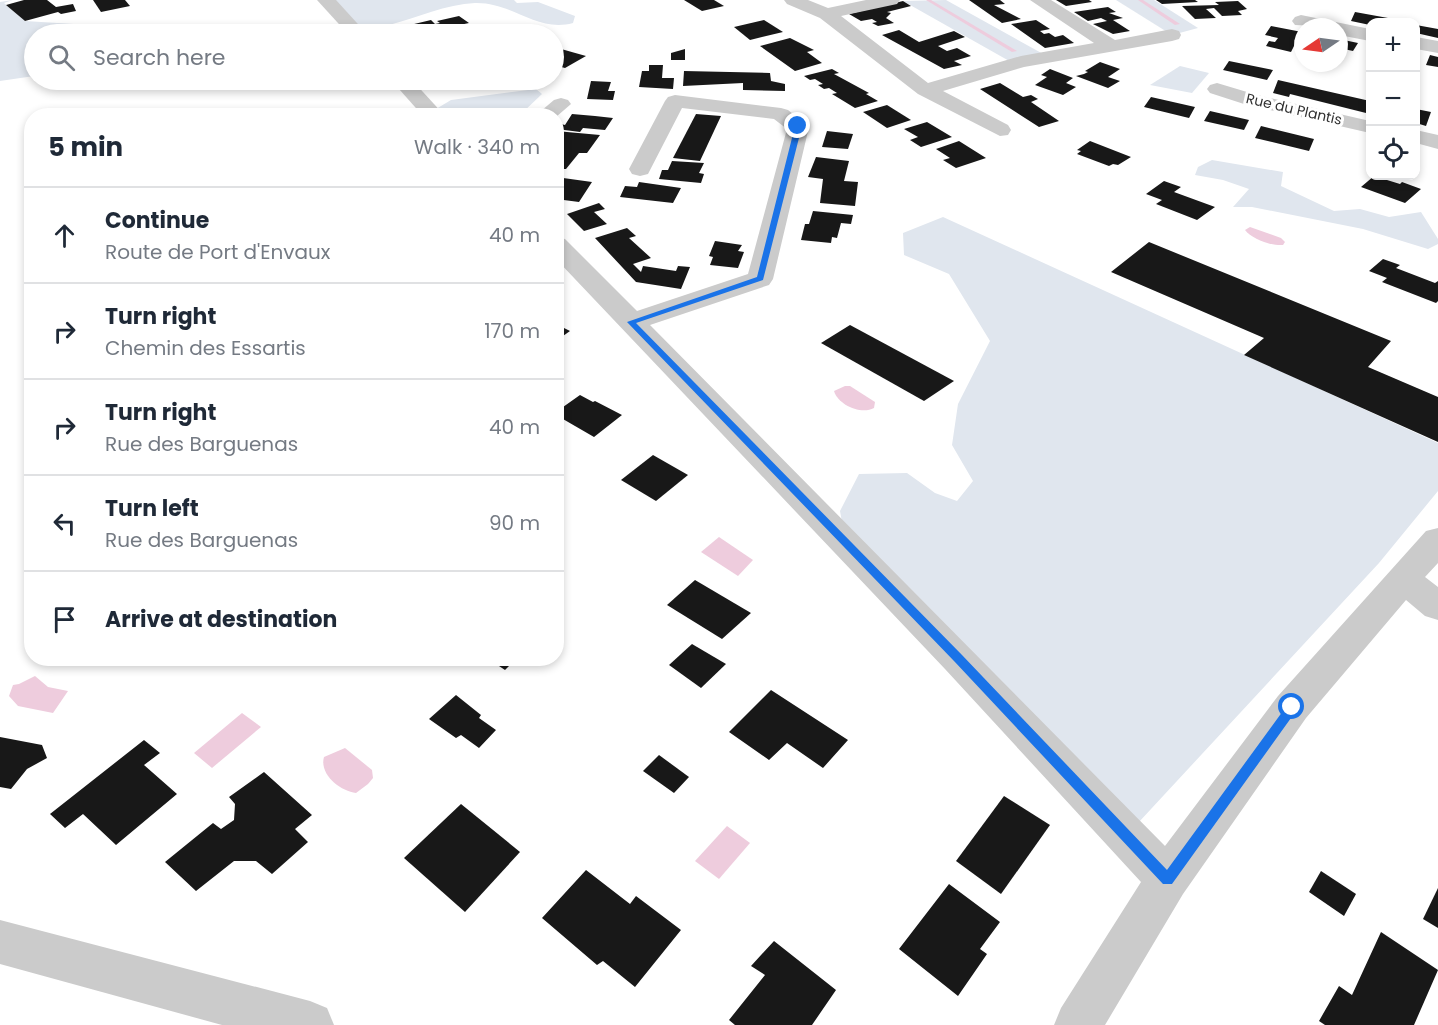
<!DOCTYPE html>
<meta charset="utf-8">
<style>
:root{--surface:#fff;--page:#f6f6f7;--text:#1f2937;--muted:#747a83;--line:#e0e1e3}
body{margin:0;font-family:Poppins,sans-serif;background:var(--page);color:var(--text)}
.controls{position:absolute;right:18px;top:18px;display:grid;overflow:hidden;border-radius:12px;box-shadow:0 3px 9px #0003}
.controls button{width:54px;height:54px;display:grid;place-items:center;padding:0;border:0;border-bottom:2px solid var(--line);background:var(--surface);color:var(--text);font:30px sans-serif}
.compass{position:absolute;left:1294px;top:18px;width:54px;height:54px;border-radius:50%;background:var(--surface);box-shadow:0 3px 9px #0003;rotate:257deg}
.stop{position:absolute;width:18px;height:18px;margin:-14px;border:4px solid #1a73e8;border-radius:50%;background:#fff}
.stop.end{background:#1a73e8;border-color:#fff;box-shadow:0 2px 6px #0008}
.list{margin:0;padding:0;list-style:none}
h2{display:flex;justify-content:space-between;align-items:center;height:78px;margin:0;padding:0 24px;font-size:26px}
h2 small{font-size:20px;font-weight:400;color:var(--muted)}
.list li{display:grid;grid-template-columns:39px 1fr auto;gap:18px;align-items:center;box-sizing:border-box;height:96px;padding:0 24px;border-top:2px solid var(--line)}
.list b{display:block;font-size:22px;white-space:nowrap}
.list p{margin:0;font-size:20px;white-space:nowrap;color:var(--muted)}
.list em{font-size:20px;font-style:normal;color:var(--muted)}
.icon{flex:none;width:33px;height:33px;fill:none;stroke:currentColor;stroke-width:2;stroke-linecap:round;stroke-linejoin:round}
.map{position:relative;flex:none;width:1438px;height:1025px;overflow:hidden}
.search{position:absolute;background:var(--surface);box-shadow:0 3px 9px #0003;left:24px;top:24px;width:540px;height:66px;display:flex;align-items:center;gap:15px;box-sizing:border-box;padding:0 21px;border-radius:33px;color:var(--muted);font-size:22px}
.panel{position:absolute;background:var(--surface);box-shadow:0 3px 9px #0003;left:24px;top:108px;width:540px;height:558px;border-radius:24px}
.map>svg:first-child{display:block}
.green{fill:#e0e6ee}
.water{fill:#ecd}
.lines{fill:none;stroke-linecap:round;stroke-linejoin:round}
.stream{fill:#ecd;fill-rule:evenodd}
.building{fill:#181818}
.minor{fill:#cbcbcb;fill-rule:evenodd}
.route{fill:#1a73e8}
.labels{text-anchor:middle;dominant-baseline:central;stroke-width:6;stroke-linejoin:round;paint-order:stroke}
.far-street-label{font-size:14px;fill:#313131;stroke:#fff}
</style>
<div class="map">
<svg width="1438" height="1025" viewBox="0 0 1438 1025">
<rect width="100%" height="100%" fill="#fff"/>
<g class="green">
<polygon points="13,0 4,3 25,21 74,24 73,34 34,34 34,76 0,81 0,2"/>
<path d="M 328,0 L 514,0 L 517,3 L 538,2 L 575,16 L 573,23 C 537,33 513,2 475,3 C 446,4 417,18 389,25 C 380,28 370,27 361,28 Z"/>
<polygon points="946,0 1045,55 1011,62 903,1"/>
<polygon points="1116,0 1154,0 1198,28 1172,35"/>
<polygon points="1180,66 1209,73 1192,93 1150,85"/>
<polygon points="536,89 542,94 520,115 440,115 436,109 451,100"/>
<polygon points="1212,160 1283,172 1281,186 1334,211 1360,209 1389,217 1421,212 1438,239 1438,244 1428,249 1363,229 1252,207 1233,207 1249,189 1223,180 1195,175 1198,167"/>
<polygon points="943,217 1438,443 1438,491 1379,563 1126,836 846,544 840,511 859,474 907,473 935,493 957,501 973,481 952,445 958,404 990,341 949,274 904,255 903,233"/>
</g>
<g class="water">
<path d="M 1250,227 L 1281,238 L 1285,242 L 1283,245 C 1271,246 1252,239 1245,230 Z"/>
<path d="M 845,386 L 850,386 L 875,402 L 874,408 C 861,415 838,405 834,391 Z"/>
<polygon points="719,537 753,560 738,576 701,552"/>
<polygon points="35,676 48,687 68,691 53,713 18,706 9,696 13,685 19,684"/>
<polygon points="242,713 261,727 212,768 194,753"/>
<path d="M 345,748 L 372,770 L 373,778 L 368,784 L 356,793 C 340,791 319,774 324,757 Z"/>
<polygon points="727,826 750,843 719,879 695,861"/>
</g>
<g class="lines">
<g class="stream">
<polygon points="926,0 931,0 1017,51 1012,52"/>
<polygon points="1138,0 1143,0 1180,24 1175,25"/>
</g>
</g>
<g class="building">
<polygon points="24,0 47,0 56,7 73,4 76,11 61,14 58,12 25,21 6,5"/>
<polygon points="93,0 125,0 130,6 101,12"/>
<polygon points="684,0 714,0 724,6 702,11"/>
<polygon points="969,0 1000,0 1005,4 994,5 1021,19 1002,23"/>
<polygon points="1056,0 1089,0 1092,2 1066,6"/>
<polygon points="1156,0 1195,0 1198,2 1162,4"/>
<polygon points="903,1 911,6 887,12 891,13 886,18 894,23 878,26 872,23 877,22 872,19 861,21 849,14"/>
<polygon points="1238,1 1247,9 1238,11 1242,15 1222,16 1214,8 1206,9 1216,18 1195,19 1182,6 1219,5 1215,2"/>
<polygon points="1108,7 1116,12 1109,13 1123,18 1113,20 1130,31 1113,34 1093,24 1107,21 1101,18 1088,21 1074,12"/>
<polygon points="1355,12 1399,20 1398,22 1370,22 1370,25 1351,21"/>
<polygon points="459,16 469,23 455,26 464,34 440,34 439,33 444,31 441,29 420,34 410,25 431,20 435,24 440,23 437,21"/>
<polygon points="764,20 783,32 750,40 734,27"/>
<polygon points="1036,20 1050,29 1040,31 1044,34 1049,33 1055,37 1063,35 1074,43 1045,48 1011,24"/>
<polygon points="1416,25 1438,29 1438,38 1416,33"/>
<polygon points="1271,26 1302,32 1296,42 1303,43 1303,48 1294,46 1291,52 1266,46 1269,41 1275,42 1278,38 1265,35"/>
<polygon points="899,30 919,42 954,31 965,37 938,46 947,51 957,48 971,56 954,61 962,65 944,69 882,35"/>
<polygon points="790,38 814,50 807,52 822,63 795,71 760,46"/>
<polygon points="1339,39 1358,43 1353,51 1339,48"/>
<polygon points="554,47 586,56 565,68 554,65"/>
<polygon points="685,49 685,60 671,60 671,53"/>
<polygon points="1430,55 1438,57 1438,67 1426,65"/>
<polygon points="1229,61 1273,70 1267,80 1223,70"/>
<polygon points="1100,62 1120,69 1108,77 1120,81 1108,88 1076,76 1084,74 1088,72 1085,71"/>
<polygon points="649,65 663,65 662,78 674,78 673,89 639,87 642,71 649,71"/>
<polygon points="832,69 839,73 834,74 869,93 866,94 878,101 855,108 832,94 837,93 829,88 824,89 818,85 823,84 815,79 810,80 804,76"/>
<polygon points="1050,69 1073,78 1066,83 1076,87 1063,95 1035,85 1047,77 1041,75"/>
<polygon points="684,71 770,73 771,81 785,84 785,91 743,90 743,83 683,86"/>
<polygon points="1278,80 1370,101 1370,114 1290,94 1289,97 1273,93"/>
<polygon points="591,81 611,82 608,91 615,91 613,100 587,99"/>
<polygon points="1000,83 1023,97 1031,95 1038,99 1031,102 1059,121 1039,127 980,89"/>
<polygon points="1151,97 1195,107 1189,118 1144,107"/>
<polygon points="887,105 911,120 887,128 863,112"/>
<polygon points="1416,109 1431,112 1426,126 1416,123"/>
<polygon points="1210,111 1249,120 1244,130 1204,121"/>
<polygon points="572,114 595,116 613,118 605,130 583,128 580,132 557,129 561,124 565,125"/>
<polygon points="696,114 721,116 700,161 673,158"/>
<polygon points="927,122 952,137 921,147 910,140 918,137 904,129"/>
<polygon points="1261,126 1314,139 1309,151 1255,138"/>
<polygon points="556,131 600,135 587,153 579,153 566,169 556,169"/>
<polygon points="827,131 853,134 848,149 822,147"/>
<polygon points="959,141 986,158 956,168 943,160 950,158 936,149"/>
<polygon points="1090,141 1131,157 1118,165 1113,164 1109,166 1077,154 1081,151 1077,150"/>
<polygon points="816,157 849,161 844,181 858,182 855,206 820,203 823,179 808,177"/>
<polygon points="672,161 704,163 699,173 704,174 701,183 659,179 662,170 668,170"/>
<polygon points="1374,176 1400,184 1402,182 1421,189 1405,203 1361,187"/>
<polygon points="556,177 592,182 579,202 556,199 556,190 560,184 556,183"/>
<polygon points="1164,181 1181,187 1174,192 1215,207 1197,220 1156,204 1162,200 1146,194"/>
<polygon points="639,182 681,188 673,203 620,197 625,186 637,187"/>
<polygon points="599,203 605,209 594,212 607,224 584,231 567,214"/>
<polygon points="813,211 853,215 851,224 841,223 837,238 832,237 831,243 801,240 805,224 809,224"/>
<polygon points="627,228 636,236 629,238 651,258 633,264 641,272 643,266 676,271 678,266 690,267 681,289 636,282 595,238"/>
<polygon points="715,241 742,245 738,251 744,252 738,268 710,265 713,257 709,256"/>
<polygon points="1149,242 1391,341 1368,367 1438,397 1438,442 1244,355 1264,338 1111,272"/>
<polygon points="1383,259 1400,265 1396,268 1435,283 1438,281 1438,301 1436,303 1382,282 1387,278 1369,271"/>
<polygon points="556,324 570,331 556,341"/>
<polygon points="850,325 954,381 924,401 821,343"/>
<polygon points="580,395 593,402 595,401 622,415 594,437 556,415 556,412"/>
<polygon points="653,455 688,475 656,501 621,480"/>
<polygon points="695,580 751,613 722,639 667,605"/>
<polygon points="692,644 726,664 701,688 669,665"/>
<polygon points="487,658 517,658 505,670"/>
<polygon points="771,690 848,740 823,768 787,743 769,760 729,732"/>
<polygon points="456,695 481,715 479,718 496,730 479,748 461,735 456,738 429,719"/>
<polygon points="0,737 42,745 47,758 27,769 11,789 0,787"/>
<polygon points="144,740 160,753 144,765 177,794 116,845 83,814 65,828 50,814"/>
<polygon points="659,755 689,777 674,793 643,771"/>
<polygon points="264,772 312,815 295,829 308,842 272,874 256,861 234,861 196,891 165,862 213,823 221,829 234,820 235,804 229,797"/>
<polygon points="1004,796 1050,825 1001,894 956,861"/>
<polygon points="461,804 520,852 465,912 404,858"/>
<polygon points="586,870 630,904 636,896 681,930 635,987 603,961 597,965 542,918"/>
<polygon points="1321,871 1356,894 1344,916 1309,892"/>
<polygon points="949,884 1000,922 980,949 987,954 958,996 899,949"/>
<polygon points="1438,888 1438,928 1423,919"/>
<polygon points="1381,932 1438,970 1414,1025 1325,1025 1319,1021 1339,986 1352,995"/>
<polygon points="774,941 836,990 812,1025 735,1025 729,1020 765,975 751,966"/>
</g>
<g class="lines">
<g class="minor">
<polygon points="317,0 336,0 367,34 348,34"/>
<polygon points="784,0 808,0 828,8 866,0 900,0 897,4 841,16 928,83 1021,56 1094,43 1030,0 1051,0 1115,40 1172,29 1179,31 1181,35 1179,39 1172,41 1024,67 943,91 1008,125 1011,130 1008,135 1000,136 918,94 820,18 787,4"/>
<polygon points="1301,15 1370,29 1370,41 1339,35 1339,27 1295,25 1292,21 1295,17"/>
<polygon points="1416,37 1438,41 1438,53 1416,49"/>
<polygon points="391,80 412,80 445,116 423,116"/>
<polygon points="1217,83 1257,95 1370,121 1370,133 1244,104 1210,93 1207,89 1210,85"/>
<polygon points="675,95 781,108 788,110 809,127 773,279 769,285 650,325 1165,846 1278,696 1426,531 1438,528 1438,563 1425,577 1438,587 1438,620 1425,616 1406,600 1306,718 1183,894 1105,1025 1054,1025 1061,1008 1141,882 945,669 556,259 556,237 565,239 637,311 748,274 787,129 774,119 682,108 648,174 640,176 632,174 629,169 665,101 668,97"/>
<polygon points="561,98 568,100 571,104 556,117 556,116 535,116 554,100"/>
<polygon points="1416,130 1438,135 1438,149 1416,143"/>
<polygon points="0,920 310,1001 327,1008 334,1025 222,1025 0,964"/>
</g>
</g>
<polygon class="route" points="798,125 802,126 763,280 636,323 962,655 1167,870 1288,704 1296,704 1296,711 1172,884 1163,884 954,661 627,322 757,277 795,126"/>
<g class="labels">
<g class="far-street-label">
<text transform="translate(1294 109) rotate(13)">Rue du Plantis</text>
</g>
</g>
</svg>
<div class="controls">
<button>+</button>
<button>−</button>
<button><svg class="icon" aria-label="locate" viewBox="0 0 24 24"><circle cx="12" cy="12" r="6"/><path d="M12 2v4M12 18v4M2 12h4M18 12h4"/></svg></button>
</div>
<svg class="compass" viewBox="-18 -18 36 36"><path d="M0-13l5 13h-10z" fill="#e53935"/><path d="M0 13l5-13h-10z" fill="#747a83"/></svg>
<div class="stop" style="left:1292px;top:707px"></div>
<div class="stop end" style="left:798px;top:126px"></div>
<div class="search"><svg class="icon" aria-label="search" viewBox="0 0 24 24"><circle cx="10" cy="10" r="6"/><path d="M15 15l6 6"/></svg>Search here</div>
<section class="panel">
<h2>5 min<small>Walk · 340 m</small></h2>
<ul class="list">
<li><svg class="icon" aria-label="ahead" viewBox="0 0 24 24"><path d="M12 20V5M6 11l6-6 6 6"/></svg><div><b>Continue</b><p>Route de Port d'Envaux</p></div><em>40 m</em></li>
<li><svg class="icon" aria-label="right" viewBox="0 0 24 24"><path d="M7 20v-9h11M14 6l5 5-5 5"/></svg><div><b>Turn right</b><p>Chemin des Essartis</p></div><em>170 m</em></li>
<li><svg class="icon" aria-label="right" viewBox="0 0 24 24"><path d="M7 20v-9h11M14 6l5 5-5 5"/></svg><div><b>Turn right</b><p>Rue des Barguenas</p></div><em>40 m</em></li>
<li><svg class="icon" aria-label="left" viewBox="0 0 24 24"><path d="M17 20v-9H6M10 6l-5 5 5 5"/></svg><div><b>Turn left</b><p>Rue des Barguenas</p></div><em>90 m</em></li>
<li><svg class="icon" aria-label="arrive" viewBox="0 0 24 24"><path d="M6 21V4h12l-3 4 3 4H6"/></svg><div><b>Arrive at destination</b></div></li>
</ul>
</section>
</div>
